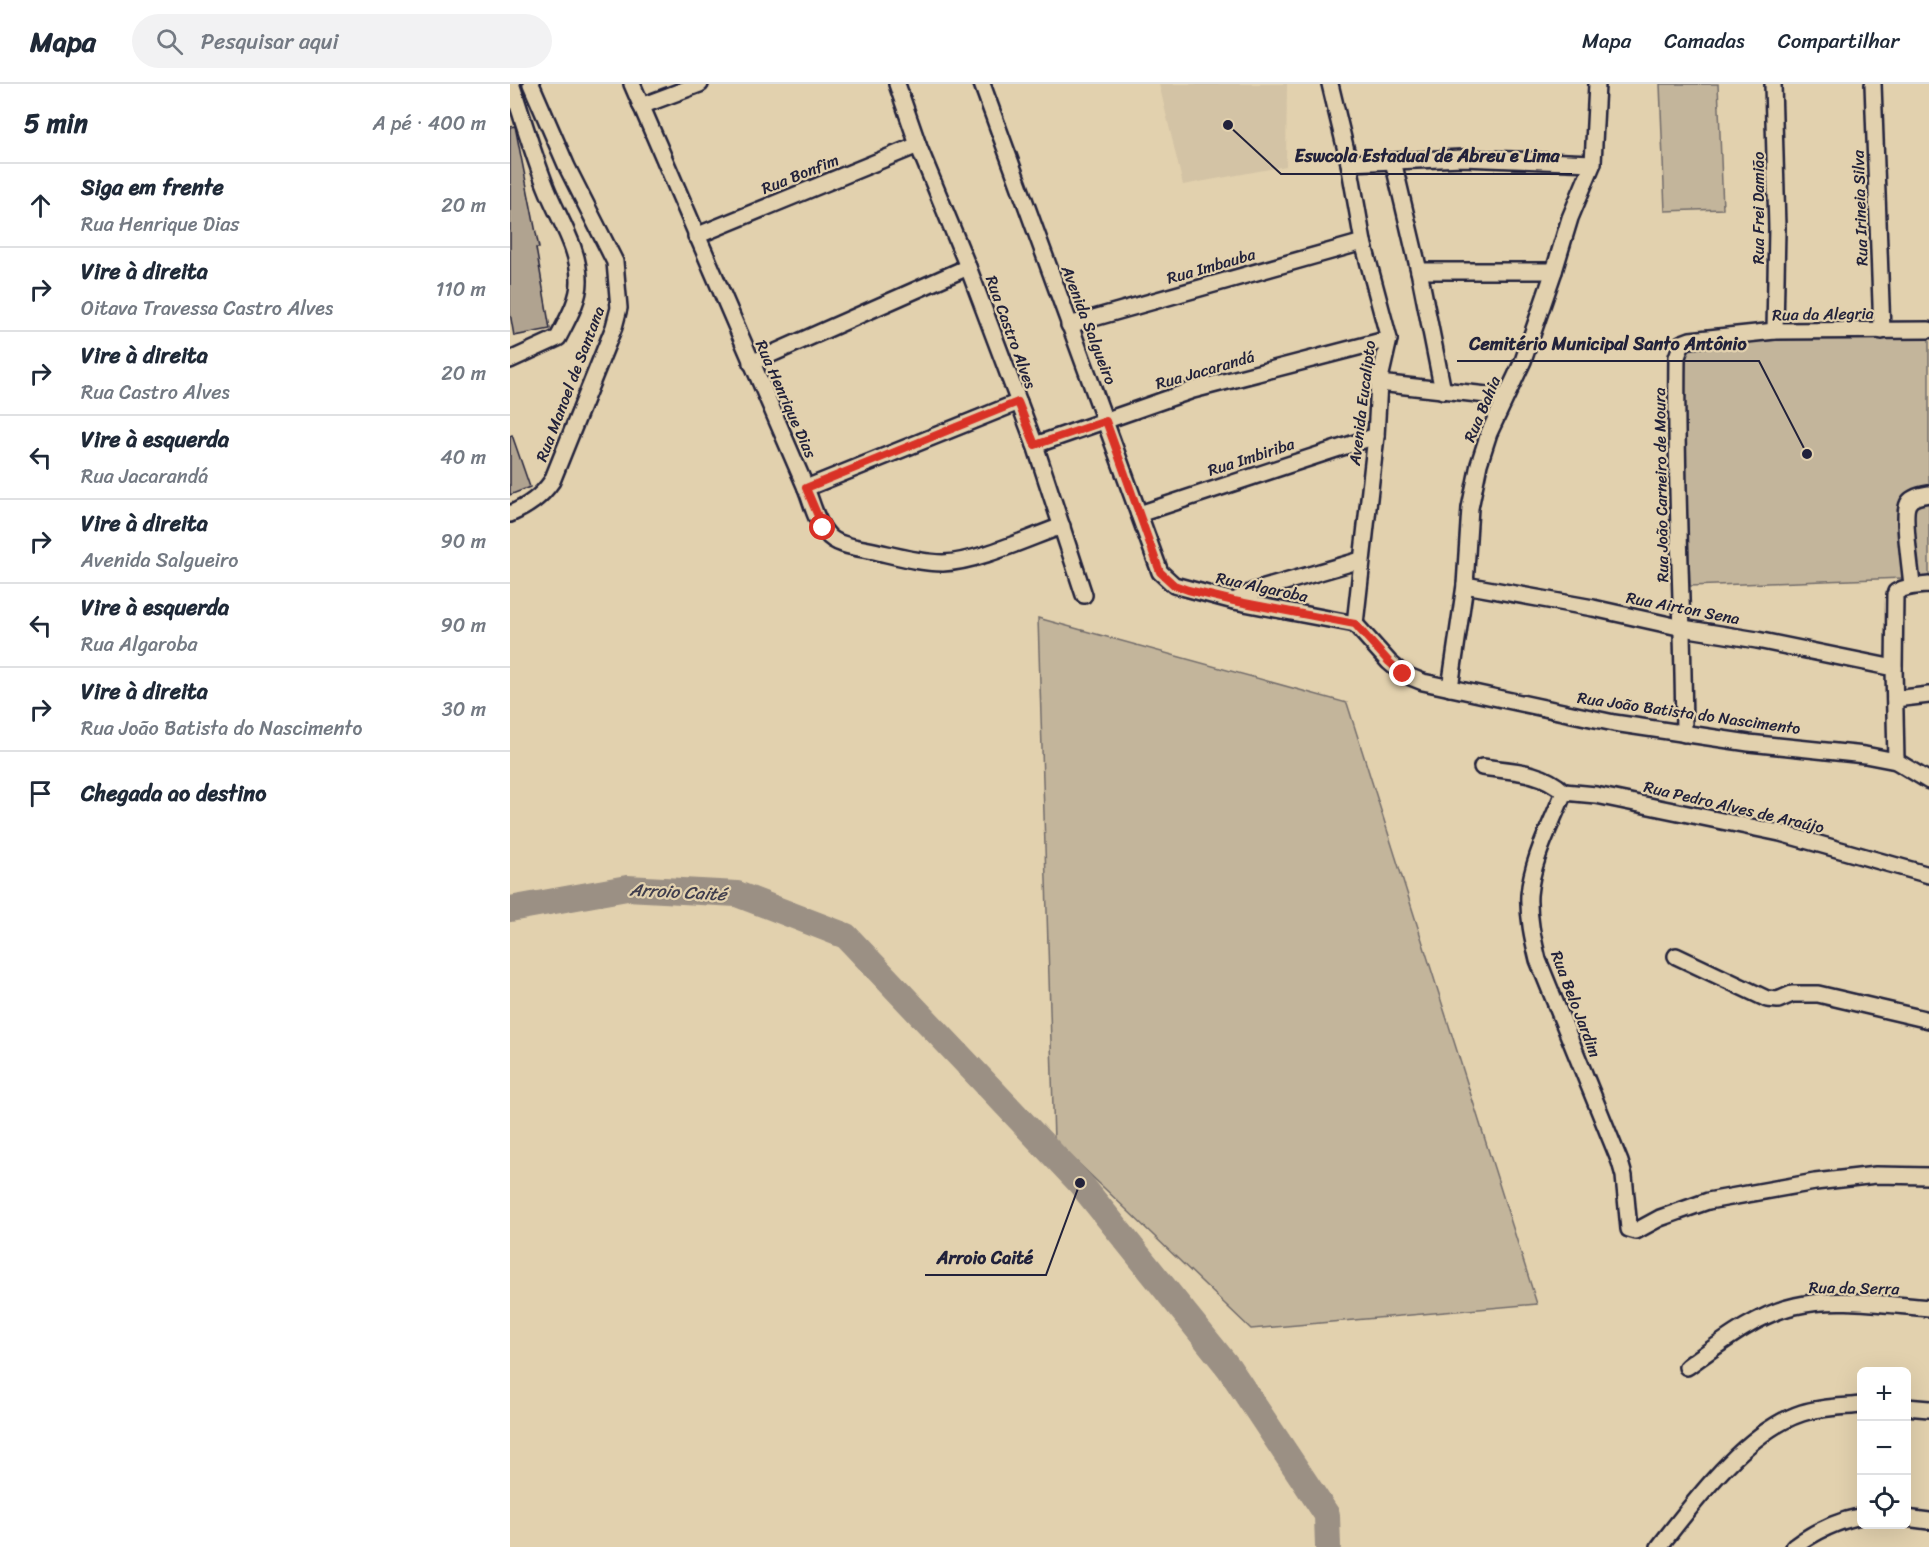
<!DOCTYPE html>
<html lang="pt">
<meta charset="utf-8">
<style>
:root{--surface:#fff;--page:#f2f2f3;--text:#1f2937;--muted:#747a83;--line:#e0e1e3}
body{margin:0;font-family:Sriracha,sans-serif;background:var(--page);color:var(--text)}
.controls{position:absolute;right:18px;bottom:18px;display:grid;overflow:hidden;border-radius:9px;box-shadow:0 6px 24px #0002}
.controls button{width:54px;height:54px;display:grid;place-items:center;padding:0;border:0;border-bottom:2px solid var(--line);background:var(--surface);color:var(--text);font:30px sans-serif}
.stop{position:absolute;width:18px;height:18px;margin:-14px;border:4px solid #d93025;border-radius:50%;background:#fff}
.stop.end{background:#d93025;border-color:#fff;box-shadow:0 2px 6px #0008}
.list{margin:0;padding:0;list-style:none}
h2{display:flex;justify-content:space-between;align-items:center;height:78px;margin:0;padding:0 24px;font-size:26px}
h2 small{font-size:20px;font-weight:400;color:var(--muted)}
.list li{display:grid;grid-template-columns:39px 1fr auto;gap:18px;align-items:center;box-sizing:border-box;height:84px;padding:0 24px;border-top:2px solid var(--line)}
.list b{display:block;font-size:22px;white-space:nowrap}
.list p{margin:0;font-size:20px;white-space:nowrap;color:var(--muted)}
.list em{font-size:20px;font-style:normal;color:var(--muted)}
.icon{flex:none;width:33px;height:33px;fill:none;stroke:currentColor;stroke-width:2;stroke-linecap:round;stroke-linejoin:round}
.map{position:relative;flex:none;width:1419px;height:1463px;overflow:hidden}
header{display:flex;align-items:center;gap:36px;box-sizing:border-box;height:84px;padding:0 30px;background:var(--surface);border-bottom:2px solid var(--line)}
header strong{font-size:28px}
nav{display:flex;gap:33px;margin-inline-start:auto;font-size:21px}
.search{width:420px;height:54px;background:var(--page);display:flex;align-items:center;gap:15px;box-sizing:border-box;padding:0 21px;border-radius:33px;color:var(--muted);font-size:22px}
main{display:flex}
aside{flex:1;background:var(--surface)}
.map>svg:first-child{display:block}
.built{fill:#d3c3a5}
.green{fill:#c3b59b;stroke:#726c6b;stroke-width:1.5}
.lines{fill:none;stroke-linecap:round;stroke-linejoin:round}
.river{stroke:#9b9084;stroke-width:26}
.building{fill:#b0a390;stroke:#22223b;stroke-width:1.5}
.minor-casing{stroke:#22223b;stroke-width:20}
.minor{stroke:#e2d1ae;stroke-width:15}
.route{stroke:#d93025;stroke-width:8}
.labels{text-anchor:middle;dominant-baseline:central;stroke-width:4.5;stroke-linejoin:round;paint-order:stroke}
.street-label{font-size:16px;fill:#22223b;stroke:#e2d1ae}
.water-label{font-size:18px;font-style:italic;fill:#403e4d;stroke:#e2d1ae}
.leader{fill:none;stroke:#22223b;stroke-width:2}
.callout-dot{fill:#22223b;stroke:#e2d1ae;stroke-width:2}
.callout-label{font-size:18px;text-anchor:middle;font-weight:bold;fill:#22223b;stroke:#e2d1ae;stroke-width:4.5;stroke-linejoin:round;paint-order:stroke}
</style>
<header>
<strong>Mapa</strong>
<div class="search"><svg class="icon" aria-label="search" viewBox="0 0 24 24"><circle cx="10" cy="10" r="6"/><path d="M15 15l6 6"/></svg>Pesquisar aqui</div>
<nav><a>Mapa</a><a>Camadas</a><a>Compartilhar</a></nav>
</header>
<main>
<aside>
<h2>5 min<small>A pé · 400 m</small></h2>
<ul class="list">
<li><svg class="icon" aria-label="ahead" viewBox="0 0 24 24"><path d="M12 20V5M6 11l6-6 6 6"/></svg><div><b>Siga em frente</b><p>Rua Henrique Dias</p></div><em>20 m</em></li>
<li><svg class="icon" aria-label="right" viewBox="0 0 24 24"><path d="M7 20v-9h11M14 6l5 5-5 5"/></svg><div><b>Vire à direita</b><p>Oitava Travessa Castro Alves</p></div><em>110 m</em></li>
<li><svg class="icon" aria-label="right" viewBox="0 0 24 24"><path d="M7 20v-9h11M14 6l5 5-5 5"/></svg><div><b>Vire à direita</b><p>Rua Castro Alves</p></div><em>20 m</em></li>
<li><svg class="icon" aria-label="left" viewBox="0 0 24 24"><path d="M17 20v-9H6M10 6l-5 5 5 5"/></svg><div><b>Vire à esquerda</b><p>Rua Jacarandá</p></div><em>40 m</em></li>
<li><svg class="icon" aria-label="right" viewBox="0 0 24 24"><path d="M7 20v-9h11M14 6l5 5-5 5"/></svg><div><b>Vire à direita</b><p>Avenida Salgueiro</p></div><em>90 m</em></li>
<li><svg class="icon" aria-label="left" viewBox="0 0 24 24"><path d="M17 20v-9H6M10 6l-5 5 5 5"/></svg><div><b>Vire à esquerda</b><p>Rua Algaroba</p></div><em>90 m</em></li>
<li><svg class="icon" aria-label="right" viewBox="0 0 24 24"><path d="M7 20v-9h11M14 6l5 5-5 5"/></svg><div><b>Vire à direita</b><p>Rua João Batista do Nascimento</p></div><em>30 m</em></li>
<li><svg class="icon" aria-label="arrive" viewBox="0 0 24 24"><path d="M6 21V4h12l-3 4 3 4H6"/></svg><div><b>Chegada ao destino</b></div></li>
</ul>
</aside>
<div class="map">
<svg width="1419" height="1463" viewBox="0 0 1419 1463">
<rect width="100%" height="100%" fill="#e2d1ae"/>
<filter id="ink" filterUnits="userSpaceOnUse"><feTurbulence type="fractalNoise" baseFrequency=".0167" numOctaves="2"/><feDisplacementMap in="SourceGraphic" scale="12" xChannelSelector="R" yChannelSelector="G"/><feConvolveMatrix kernelMatrix="1 2 1 2 8 2 1 2 1" color-interpolation-filters="sRGB"/></filter>
<g filter="url(#ink)">
<polygon class="built" points="649,0 777,0 776,82 673,101"/>
<g class="green">
<polygon points="1150,0 1208,0 1213,125 1155,127"/>
<polygon points="1419,253 1419,493 1180,502 1171,263 1295,254"/>
<polygon points="528,534 837,619 1027,1220 741,1245 544,1056"/>
</g>
<g class="lines">
<polyline class="river" points="0,825 117,804 227,810 336,852 570,1099 719,1284 817,1431 818,1463"/>
</g>
<g class="building">
<polygon points="5,42 29,164 26,164 40,245 4,252 0,229 0,43"/>
<polygon points="2,351 20,403 0,411 0,352"/>
</g>
<g class="lines">
<defs>
<g id="minor">
<path d="M 122,0 L 296,404 C 302,419 306,438 317,450 C 326,462 350,464 364,467 C 386,472 410,479 433,479 C 467,478 518,454 552,442"/>
<polyline points="387,0 408,61 458,183 525,361 574,511"/>
<polyline points="472,0 650,488 664,501 724,517 845,540"/>
<polyline points="820,0 839,79 853,158 879,255 869,299 866,352 845,540"/>
<polyline points="1263,0 1267,144 1265,247"/>
<polyline points="1363,0 1372,247"/>
<polyline points="131,22 190,0"/>
<polyline points="883,77 909,187 933,307"/>
<polyline points="839,79 952,74 1083,79"/>
<polyline points="186,152 408,61"/>
<polyline points="909,187 1044,187"/>
<polyline points="559,241 853,158"/>
<path d="M 0,276 L 48,254 C 56,238 69,217 69,198 C 70,165 48,134 36,103 C 23,70 13,36 2,2"/>
<polyline points="241,279 458,183"/>
<polyline points="869,299 995,313"/>
<polyline points="525,361 683,306 879,255"/>
<polyline points="296,404 509,318"/>
<path d="M 0,430 C 18,422 31,413 42,397 L 104,243 L 109,224 L 105,178 L 57,83 L 21,0"/>
<polyline points="629,430 866,352"/>
<polyline points="955,501 1083,524 1173,544 1247,556 1384,584"/>
<path d="M 1402,502 C 1401,486 1392,431 1398,420 C 1401,413 1412,411 1419,410"/>
<polyline points="724,517 744,507 851,476"/>
<polyline points="845,540 879,578 893,590 913,598 1104,639 1239,659 1355,671 1386,677 1419,697"/>
<polyline points="940,604 955,501 960,424 969,380 979,349 1013,277 1044,187 1060,134 1083,79 1087,0"/>
<polyline points="1385,615 1419,611"/>
<path d="M 1174,650 C 1173,524 1165,399 1167,273 L 1172,259 L 1180,256 L 1265,247 L 1419,246"/>
<path d="M 1386,677 L 1384,584 L 1385,511 L 1386,508 C 1396,502 1407,502 1419,501"/>
<path d="M 972,683 C 1001,687 1032,687 1054,708"/>
<path d="M 1054,708 C 1041,741 1022,775 1019,811 C 1018,833 1023,855 1028,876 L 1110,1078 L 1114,1092 L 1119,1145 L 1126,1147 L 1150,1134 L 1198,1117 L 1305,1098 L 1366,1091 L 1419,1092"/>
<polyline points="1054,708 1086,711 1270,749 1419,791"/>
<polyline points="1166,872 1257,915 1268,916 1282,910 1308,910 1419,936"/>
<path d="M 1177,1283 C 1209,1260 1247,1230 1285,1222 C 1325,1212 1378,1221 1419,1224"/>
<polyline points="1396,1323 1419,1325"/>
<polyline points="1396,1434 1419,1437"/>
<path d="M 1149,1463 C 1184,1418 1236,1347 1292,1329 C 1311,1323 1332,1323 1352,1321"/>
<path d="M 1284,1463 C 1304,1448 1326,1437 1352,1432"/>
</g>
</defs>
<use href="#minor" class="minor-casing"/>
<use href="#minor" class="minor"/>
</g>
</g>
<g class="lines" filter="url(#ink)">
<polyline class="route" points="313,444 296,404 508,318 525,361 596,337 650,488 664,501 678,506 724,517 845,540 879,578 893,590"/>
</g>
<g class="labels">
<g class="street-label">
<text transform="translate(290 90) rotate(-22)">Rua Bonfim</text>
<text transform="translate(1248 124) rotate(-90)">Rua Frei Damião</text>
<text transform="translate(1350 124) rotate(-92)">Rua Irineia Silva</text>
<text transform="translate(701 182) rotate(-16)">Rua Imbauba</text>
<text transform="translate(1313 230) rotate(-1)">Rua da Alegria</text>
<text transform="translate(579 241) rotate(69)">Avenida Salgueiro</text>
<text transform="translate(501 248) rotate(70)">Rua Castro Alves</text>
<text transform="translate(695 286) rotate(-16)">Rua Jacarandá</text>
<text transform="translate(60 300) rotate(-69)">Rua Manoel de Santana</text>
<text transform="translate(276 315) rotate(66)">Rua Henrique Dias</text>
<text transform="translate(852 319) rotate(-83)">Avenida Eucalipto</text>
<text transform="translate(972 325) rotate(-67)">Rua Bahia</text>
<text transform="translate(741 373) rotate(-18)">Rua Imbiriba</text>
<text transform="translate(1151 401) rotate(-91)">Rua João Carneiro de Moura</text>
<text transform="translate(752 503) rotate(12)">Rua Algaroba</text>
<text transform="translate(1173 524) rotate(11)">Rua Airton Sena</text>
<text transform="translate(1179 629) rotate(8)">Rua João Batista do Nascimento</text>
<text transform="translate(1224 723) rotate(13)">Rua Pedro Alves de Araújo</text>
<text transform="translate(1066 920) rotate(69)">Rua Belo Jardim</text>
<text transform="translate(1344 1204) rotate(1)">Rua da Serra</text>
</g>
<g class="water-label">
<text transform="translate(168 808) rotate(3)">Arroio Caité</text>
</g>
</g>
<path class="leader" d="M718 41L771 90H1062M1297 370L1249 277H947M570 1099L536 1191H415"/>
<g class="callout-dot">
<circle cx="718" cy="41" r="6"/>
<circle cx="1297" cy="370" r="6"/>
<circle cx="570" cy="1099" r="6"/>
</g>
<g class="callout-label">
<text x="917" y="78">Eswcola Estadual de Abreu e Lima</text>
<text x="1098" y="266">Cemitério Municipal Santo Antônio</text>
<text x="475" y="1180">Arroio Caité</text>
</g>
</svg>
<div class="controls">
<button>+</button>
<button>−</button>
<button><svg class="icon" aria-label="locate" viewBox="0 0 24 24"><circle cx="12" cy="12" r="6"/><path d="M12 2v4M12 18v4M2 12h4M18 12h4"/></svg></button>
</div>
<div class="stop" style="left:313px;top:444px"></div>
<div class="stop end" style="left:893px;top:590px"></div>
</div>
</main>
